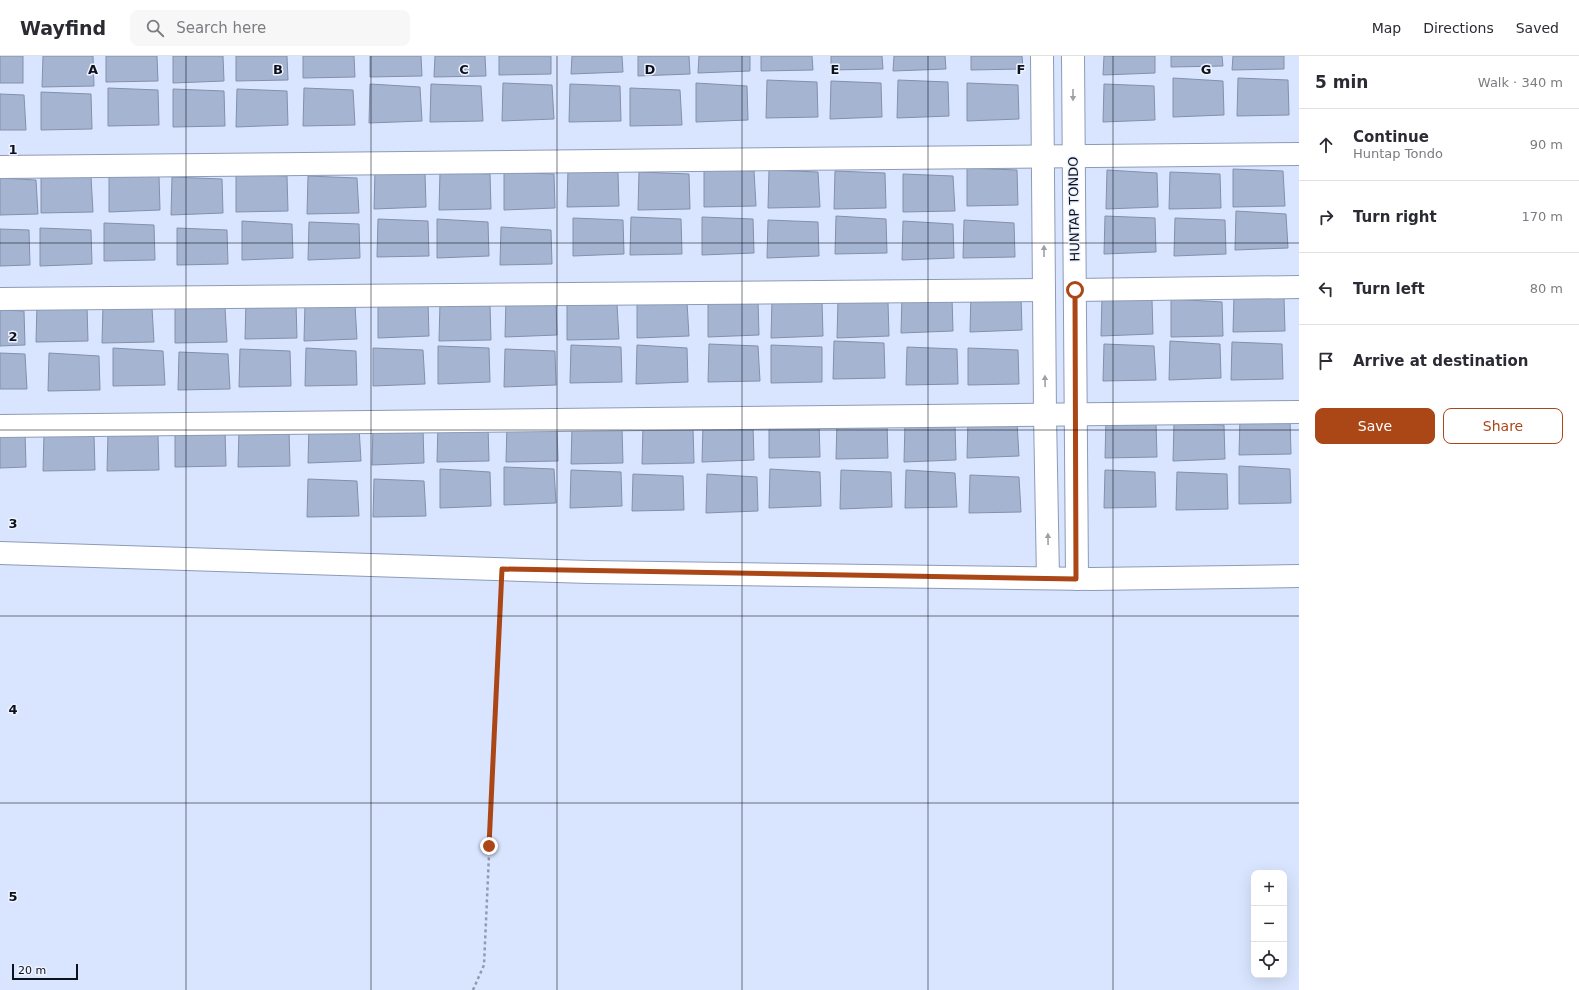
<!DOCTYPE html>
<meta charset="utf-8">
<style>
:root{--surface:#fff;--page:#f7f7f7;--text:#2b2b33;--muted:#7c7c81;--line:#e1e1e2;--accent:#ab4617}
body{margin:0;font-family:"DejaVu Sans",sans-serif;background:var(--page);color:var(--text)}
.controls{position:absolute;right:12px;bottom:12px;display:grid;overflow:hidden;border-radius:8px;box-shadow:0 4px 16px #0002}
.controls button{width:36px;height:36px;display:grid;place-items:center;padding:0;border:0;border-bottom:1px solid var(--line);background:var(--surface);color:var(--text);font:20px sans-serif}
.scale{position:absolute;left:12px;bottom:10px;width:66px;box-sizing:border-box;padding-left:4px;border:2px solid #0d111c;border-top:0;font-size:11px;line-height:14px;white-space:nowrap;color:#0d111c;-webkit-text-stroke:3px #ecf2ff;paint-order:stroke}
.stop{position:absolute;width:12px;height:12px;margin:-9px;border:3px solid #ab4617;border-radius:50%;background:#fff}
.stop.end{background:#ab4617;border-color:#fff;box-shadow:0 1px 4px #0008}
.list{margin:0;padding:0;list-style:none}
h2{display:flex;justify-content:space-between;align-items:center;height:52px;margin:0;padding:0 16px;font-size:17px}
h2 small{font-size:13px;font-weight:400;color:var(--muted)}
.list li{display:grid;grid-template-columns:26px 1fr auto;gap:12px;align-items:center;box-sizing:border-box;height:72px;padding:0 16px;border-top:1px solid var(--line)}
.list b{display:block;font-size:15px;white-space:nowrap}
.list p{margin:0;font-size:13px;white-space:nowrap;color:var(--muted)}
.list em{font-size:13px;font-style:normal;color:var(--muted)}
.actions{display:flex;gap:8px;padding:12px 16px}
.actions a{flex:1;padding:9px 0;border:1px solid var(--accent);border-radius:8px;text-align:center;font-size:14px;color:var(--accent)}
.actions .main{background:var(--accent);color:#fff}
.icon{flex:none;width:22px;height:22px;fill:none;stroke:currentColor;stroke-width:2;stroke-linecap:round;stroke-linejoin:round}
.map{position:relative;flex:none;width:1299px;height:934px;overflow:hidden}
header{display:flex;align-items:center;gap:24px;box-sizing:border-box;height:56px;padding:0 20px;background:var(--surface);border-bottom:1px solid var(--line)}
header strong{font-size:19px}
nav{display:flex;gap:22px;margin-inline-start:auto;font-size:14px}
.search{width:280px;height:36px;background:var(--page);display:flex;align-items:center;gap:10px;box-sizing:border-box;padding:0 14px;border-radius:8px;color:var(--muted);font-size:15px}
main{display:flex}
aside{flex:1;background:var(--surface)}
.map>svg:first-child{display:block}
.building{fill:#a5b4d1;stroke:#8390ad}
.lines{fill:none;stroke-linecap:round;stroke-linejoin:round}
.minor-casing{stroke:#8d9bb7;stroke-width:24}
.path{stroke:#919aae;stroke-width:2.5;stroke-dasharray:3 3;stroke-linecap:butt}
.minor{stroke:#fff;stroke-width:22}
.oneway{fill:#9ea0a4}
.route{stroke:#ab4617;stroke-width:5}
.grid{fill:none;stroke:#0d111c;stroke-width:1;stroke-opacity:0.55}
.labels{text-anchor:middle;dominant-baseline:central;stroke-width:3;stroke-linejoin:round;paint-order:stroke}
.street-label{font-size:13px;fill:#0d111c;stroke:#ecf2ff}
.grid-label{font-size:13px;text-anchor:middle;font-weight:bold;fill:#0d111c;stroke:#ecf2ff;stroke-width:3;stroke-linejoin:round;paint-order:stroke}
</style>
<header>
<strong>Wayfind</strong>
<div class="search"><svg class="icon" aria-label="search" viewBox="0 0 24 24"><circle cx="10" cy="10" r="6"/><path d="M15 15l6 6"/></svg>Search here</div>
<nav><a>Map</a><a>Directions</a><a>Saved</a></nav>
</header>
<main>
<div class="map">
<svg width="1299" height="934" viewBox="0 0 1299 934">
<rect width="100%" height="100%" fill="#d9e5fe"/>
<g class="building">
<rect x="0" y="0" width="23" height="27"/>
<polygon points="43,0 93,0 94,30 42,31"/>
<polygon points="106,0 157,0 158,25 106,26"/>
<polygon points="173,0 223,0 224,25 173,27"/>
<polygon points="236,0 287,0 288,24 236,25"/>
<polygon points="303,0 354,0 355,21 303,22"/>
<polygon points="370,0 421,0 422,20 370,21"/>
<polygon points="435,0 485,0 486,20 434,21"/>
<polygon points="499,0 551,0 551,18 499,19"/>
<polygon points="572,0 622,0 623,16 571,18"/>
<polygon points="638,0 689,0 690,18 638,20"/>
<polygon points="699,0 750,0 750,15 698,17"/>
<polygon points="761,0 812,0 813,14 761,15"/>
<polygon points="831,0 882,0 883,13 831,14"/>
<polygon points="894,0 945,0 946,13 893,15"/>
<polygon points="971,0 1022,0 1023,13 971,14"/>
<polygon points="1104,0 1155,0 1155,17 1103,19"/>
<polygon points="1171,0 1222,0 1223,10 1171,11"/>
<polygon points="1233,0 1284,0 1284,13 1232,14"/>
<polygon points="1173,22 1223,25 1224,59 1173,61"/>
<polygon points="1238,22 1288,24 1289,59 1237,60"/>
<polygon points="767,24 817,26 818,61 766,62"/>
<polygon points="898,24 948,26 949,60 897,62"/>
<polygon points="831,25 881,27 882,61 830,63"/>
<polygon points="503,27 552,29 554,63 502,65"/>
<polygon points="696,27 747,30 748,64 696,66"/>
<polygon points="967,27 1018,29 1019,63 967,65"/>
<polygon points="370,28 420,31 422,65 369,67"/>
<polygon points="431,28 481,30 483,65 430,66"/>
<polygon points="570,28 620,30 621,65 569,66"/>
<polygon points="1104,28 1154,30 1155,64 1103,66"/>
<polygon points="108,32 158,34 159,69 108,70"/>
<polygon points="304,32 353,34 355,69 303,70"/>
<polygon points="630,32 680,34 682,69 630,70"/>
<polygon points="173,33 224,35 225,70 173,71"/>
<polygon points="237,33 287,35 288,69 236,71"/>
<polygon points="41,36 91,38 92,73 41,74"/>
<polygon points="0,38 24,39 26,74 0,74"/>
<polygon points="967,112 1017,114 1018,149 967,150"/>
<polygon points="568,113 618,116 619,150 567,151"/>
<polygon points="704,113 754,115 756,150 704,151"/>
<polygon points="1233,113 1283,115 1285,150 1233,151"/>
<polygon points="769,114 818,116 820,151 768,152"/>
<polygon points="1107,114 1157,117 1158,151 1106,153"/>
<polygon points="375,115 425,117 426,151 374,153"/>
<polygon points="835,115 885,117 886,152 834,153"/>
<polygon points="440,116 490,118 491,153 439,154"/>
<polygon points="504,116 554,118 555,152 504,154"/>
<polygon points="639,116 689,118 690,153 638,154"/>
<polygon points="1170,116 1220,118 1221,152 1169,153"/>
<polygon points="109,117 159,119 160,154 109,156"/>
<polygon points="236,118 287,120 288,155 236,156"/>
<polygon points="903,118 953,120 955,155 903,156"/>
<polygon points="41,119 91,121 93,156 41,157"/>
<polygon points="308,120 357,122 359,157 307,158"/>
<polygon points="172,121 222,123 223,157 171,159"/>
<polygon points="0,122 36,124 38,158 0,159"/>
<polygon points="1236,155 1286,158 1288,192 1235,194"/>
<polygon points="836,160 886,163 887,197 835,198"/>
<polygon points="1105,160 1155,162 1156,196 1104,198"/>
<polygon points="631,161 681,163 682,198 630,199"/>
<polygon points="702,161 753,163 754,197 702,199"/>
<polygon points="573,162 623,164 624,198 573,200"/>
<polygon points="1175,162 1225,164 1226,198 1174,200"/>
<polygon points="378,163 428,165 429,200 377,201"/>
<polygon points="437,163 488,166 489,200 437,202"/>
<polygon points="768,164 818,166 819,200 767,202"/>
<polygon points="964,164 1014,167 1015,201 963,202"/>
<polygon points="242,165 292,168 293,202 242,204"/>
<polygon points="903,165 953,168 954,202 902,204"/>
<polygon points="309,166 359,168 360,202 308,204"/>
<polygon points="104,167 154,169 155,204 104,205"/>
<polygon points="501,171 551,174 552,208 500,209"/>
<polygon points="40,172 91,174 92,208 40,210"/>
<polygon points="177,172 227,174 228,208 177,209"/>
<polygon points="0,173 29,174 30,209 0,210"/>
<polygon points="971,237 1021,240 1022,274 970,276"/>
<polygon points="902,239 952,241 953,275 901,277"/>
<polygon points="1234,239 1284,241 1285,275 1233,276"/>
<polygon points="1102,241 1152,244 1153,278 1101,280"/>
<polygon points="506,243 556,245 557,279 505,281"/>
<polygon points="708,243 758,245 759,279 708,281"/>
<polygon points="772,243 822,246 823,280 771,282"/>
<polygon points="1171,243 1222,246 1223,280 1171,281"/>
<polygon points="378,244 428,246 429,280 378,282"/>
<polygon points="637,244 687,246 689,280 637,282"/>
<polygon points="838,244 888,246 889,280 837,282"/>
<polygon points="246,245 296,247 297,282 245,283"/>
<polygon points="567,246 617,248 619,283 567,284"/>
<polygon points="305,247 355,249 357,283 304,285"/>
<polygon points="440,247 490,249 491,284 439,285"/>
<polygon points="37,248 87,250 88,285 36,286"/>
<polygon points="103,249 152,252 154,286 102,287"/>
<polygon points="175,250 225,252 227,286 175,287"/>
<polygon points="0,254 24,255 25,289 0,290"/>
<polygon points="834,285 884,287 885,322 833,323"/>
<polygon points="1170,285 1220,288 1221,322 1169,324"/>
<polygon points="1232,286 1282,288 1283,323 1231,324"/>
<polygon points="709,288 758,290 760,325 708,326"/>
<polygon points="1104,288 1154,290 1156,324 1103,325"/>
<polygon points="571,289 621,291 622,326 570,327"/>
<polygon points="637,289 687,292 688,326 636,328"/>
<polygon points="771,289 822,291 822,326 771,327"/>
<polygon points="438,290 489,292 490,326 438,328"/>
<polygon points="907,291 957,293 958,328 906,329"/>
<polygon points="113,292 163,295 165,329 113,330"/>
<polygon points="306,292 356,295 357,329 305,330"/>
<polygon points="373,292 423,294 425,328 373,330"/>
<polygon points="968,292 1018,294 1019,328 968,329"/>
<polygon points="240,293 290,295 291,330 239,331"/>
<polygon points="505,293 555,295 556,329 504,331"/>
<polygon points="179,296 228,298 230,333 178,334"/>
<polygon points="0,297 25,298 27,333 0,333"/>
<polygon points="49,297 99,300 100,334 48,335"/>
<polygon points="1240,361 1290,363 1291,398 1239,399"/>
<polygon points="968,363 1017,366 1019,400 967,402"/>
<polygon points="769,364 819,366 820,401 769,402"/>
<polygon points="1106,364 1156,366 1157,401 1105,402"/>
<polygon points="837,365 887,368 888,402 836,403"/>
<polygon points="1174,367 1224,369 1225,403 1173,405"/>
<polygon points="438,368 488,370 489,405 437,406"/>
<polygon points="507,368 557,371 558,405 506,406"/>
<polygon points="703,368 753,370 754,404 702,406"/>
<polygon points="905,368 955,370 956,404 904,406"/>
<polygon points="309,369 359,371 361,405 308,407"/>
<polygon points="643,370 693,372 694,407 642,408"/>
<polygon points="373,371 423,373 424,407 372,409"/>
<polygon points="572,371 622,373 623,407 571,408"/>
<polygon points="175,373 225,375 226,410 175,411"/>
<polygon points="239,373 289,375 290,410 238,411"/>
<polygon points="0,375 25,376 26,411 0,412"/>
<polygon points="44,377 94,379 95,414 43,415"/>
<polygon points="108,377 158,379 159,414 107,415"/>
<polygon points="1239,410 1290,413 1291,447 1239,448"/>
<polygon points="504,411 554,413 556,447 504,449"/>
<polygon points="440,413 490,416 491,450 440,452"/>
<polygon points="770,413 820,416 821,450 769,452"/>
<polygon points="571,414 621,416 622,450 570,452"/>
<polygon points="841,414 891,416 892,451 840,453"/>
<polygon points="906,414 955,417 957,451 905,452"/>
<polygon points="1105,414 1155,416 1156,451 1104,452"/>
<polygon points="1177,416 1227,418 1228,453 1176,454"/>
<polygon points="633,418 683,420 684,454 632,455"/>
<polygon points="707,418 757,421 758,455 706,457"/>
<polygon points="970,419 1019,421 1021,456 969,457"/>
<polygon points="308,423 357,425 359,460 307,461"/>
<polygon points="374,423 424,425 426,460 373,461"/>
</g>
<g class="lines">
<defs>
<g id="minor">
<polyline points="1042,0 1045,358 1048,522"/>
<polyline points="1073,0 1077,523"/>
<polyline points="0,111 1299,98"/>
<polyline points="1075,234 1299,231"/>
<polyline points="0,243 1044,234"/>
<polyline points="0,370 1299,356"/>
<polyline points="0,497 589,516 1092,523 1299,520"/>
</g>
</defs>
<use href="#minor" class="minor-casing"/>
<polyline class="path" points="473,934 484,909 501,535"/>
<use href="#minor" class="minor"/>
</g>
<defs><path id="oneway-solid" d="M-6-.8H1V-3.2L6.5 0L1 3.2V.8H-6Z"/></defs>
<g class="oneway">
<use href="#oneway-solid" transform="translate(1073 39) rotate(90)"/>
<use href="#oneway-solid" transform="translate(1044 195) rotate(-90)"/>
<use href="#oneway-solid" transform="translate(1045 325) rotate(-91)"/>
<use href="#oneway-solid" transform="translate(1048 483) rotate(-91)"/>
</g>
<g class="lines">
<polyline class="route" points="489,790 502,513 1076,523 1075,234"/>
</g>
<path class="grid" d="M 186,0 L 186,934M 371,0 L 371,934M 557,0 L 557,934M 742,0 L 742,934M 928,0 L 928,934M 1113,0 L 1113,934M 0,187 L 1299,187M 0,374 L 1299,374M 0,560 L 1299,560M 0,747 L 1299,747"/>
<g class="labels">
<g class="street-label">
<text transform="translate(1074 153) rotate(-91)">HUNTAP TONDO</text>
</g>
</g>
<g class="grid-label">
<text x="93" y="18">A</text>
<text x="278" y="18">B</text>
<text x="464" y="18">C</text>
<text x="650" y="18">D</text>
<text x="835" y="18">E</text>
<text x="1021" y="18">F</text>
<text x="1206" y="18">G</text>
<text x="13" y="98">1</text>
<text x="13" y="285">2</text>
<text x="13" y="472">3</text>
<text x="13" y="658">4</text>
<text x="13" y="845">5</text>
</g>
</svg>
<div class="controls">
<button>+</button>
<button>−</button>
<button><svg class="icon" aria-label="locate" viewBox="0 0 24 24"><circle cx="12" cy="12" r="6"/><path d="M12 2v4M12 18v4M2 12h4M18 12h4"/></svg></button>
</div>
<div class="scale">20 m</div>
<div class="stop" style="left:1075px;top:234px"></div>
<div class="stop end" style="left:489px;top:790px"></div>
</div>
<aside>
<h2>5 min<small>Walk · 340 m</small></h2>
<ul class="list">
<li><svg class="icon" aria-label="ahead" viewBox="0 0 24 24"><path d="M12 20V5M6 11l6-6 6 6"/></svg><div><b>Continue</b><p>Huntap Tondo</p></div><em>90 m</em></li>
<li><svg class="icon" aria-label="right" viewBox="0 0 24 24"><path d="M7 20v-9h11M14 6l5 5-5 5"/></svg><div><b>Turn right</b></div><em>170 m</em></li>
<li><svg class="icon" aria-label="left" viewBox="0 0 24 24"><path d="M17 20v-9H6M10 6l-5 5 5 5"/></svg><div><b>Turn left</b></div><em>80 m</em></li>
<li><svg class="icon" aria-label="arrive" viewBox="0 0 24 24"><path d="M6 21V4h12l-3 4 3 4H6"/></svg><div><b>Arrive at destination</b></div></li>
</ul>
<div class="actions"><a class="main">Save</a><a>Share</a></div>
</aside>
</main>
